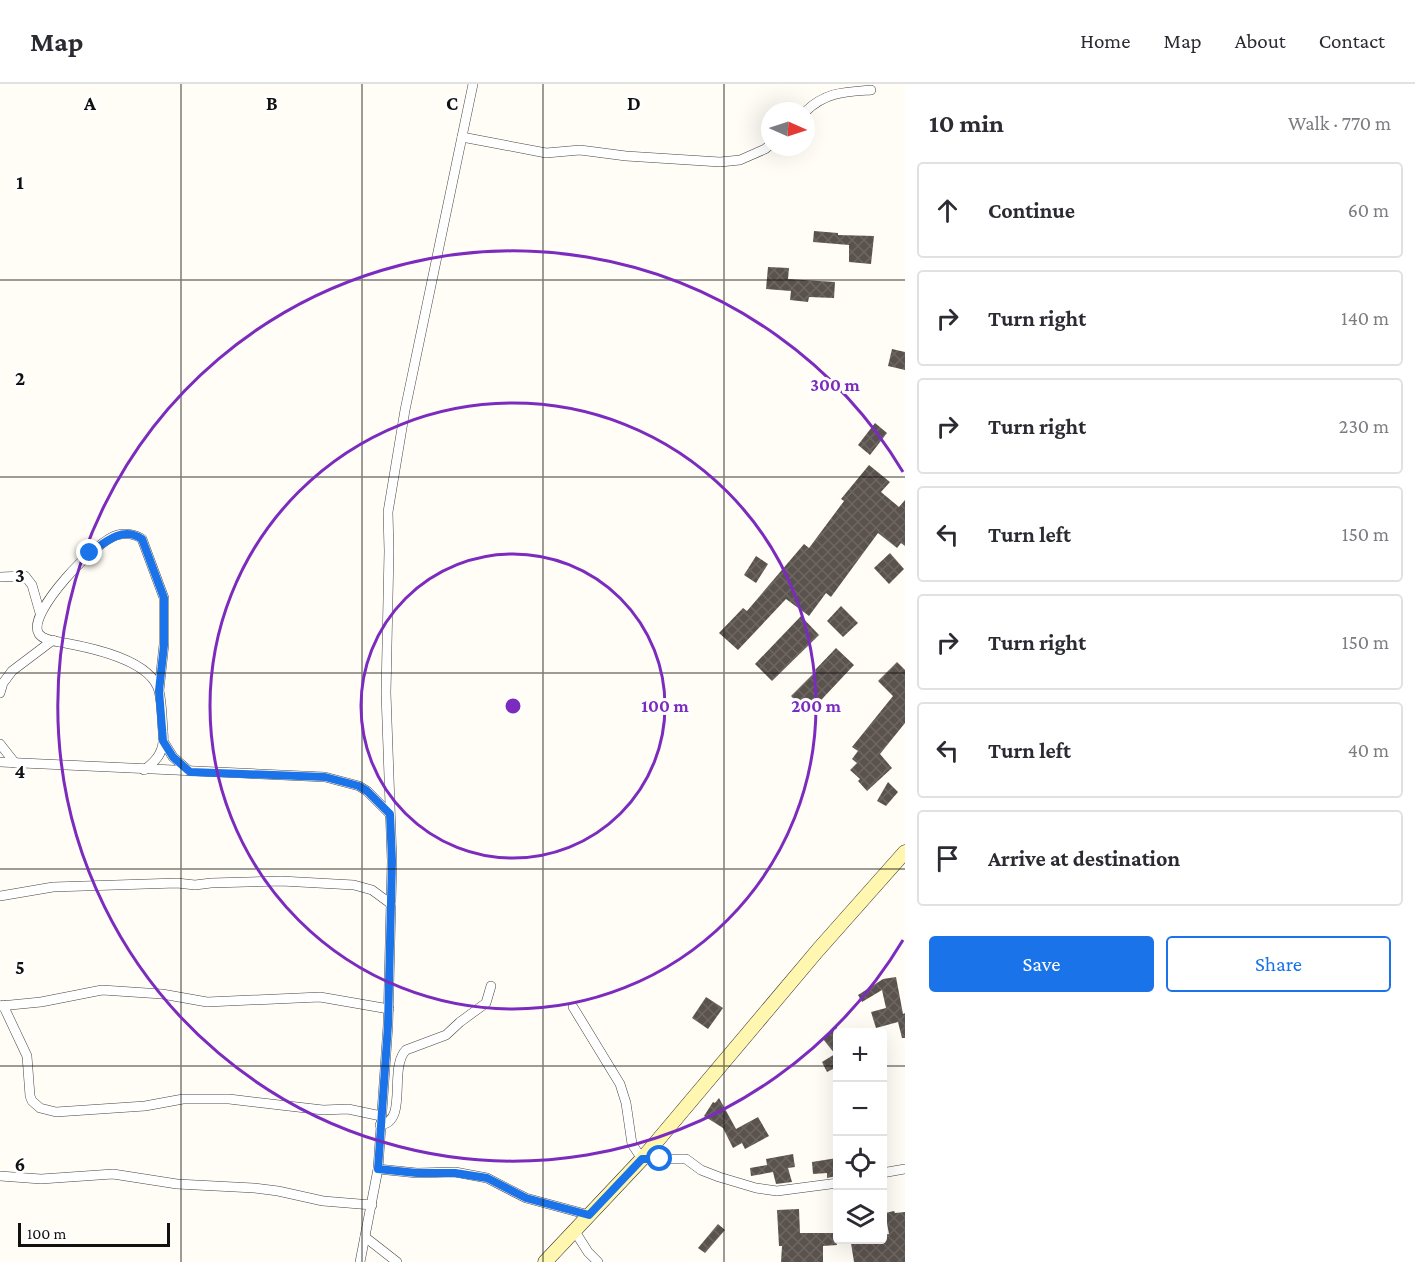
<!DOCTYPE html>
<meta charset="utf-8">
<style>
:root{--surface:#fff;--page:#f2f2f3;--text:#2b2b33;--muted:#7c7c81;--line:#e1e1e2;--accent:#1a73e8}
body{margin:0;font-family:"Crimson Pro",serif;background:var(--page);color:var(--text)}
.controls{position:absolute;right:18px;bottom:18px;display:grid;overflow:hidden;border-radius:6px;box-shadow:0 6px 24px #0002}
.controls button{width:54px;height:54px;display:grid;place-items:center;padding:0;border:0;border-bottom:2px solid var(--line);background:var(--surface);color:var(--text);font:30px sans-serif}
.compass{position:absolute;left:761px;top:18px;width:54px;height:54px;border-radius:50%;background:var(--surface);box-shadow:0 6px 24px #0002;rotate:93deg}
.scale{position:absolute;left:18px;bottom:15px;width:152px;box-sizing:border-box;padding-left:6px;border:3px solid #111;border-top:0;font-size:16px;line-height:21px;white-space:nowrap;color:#111;-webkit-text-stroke:4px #fff;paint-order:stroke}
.stop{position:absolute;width:18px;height:18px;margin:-14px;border:4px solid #1a73e8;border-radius:50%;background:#fff}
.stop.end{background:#1a73e8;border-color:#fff;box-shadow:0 2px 6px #0008}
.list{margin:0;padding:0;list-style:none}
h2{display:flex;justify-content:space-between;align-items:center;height:78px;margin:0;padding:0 24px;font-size:26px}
h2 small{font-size:20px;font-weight:400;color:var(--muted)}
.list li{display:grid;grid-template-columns:39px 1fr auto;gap:18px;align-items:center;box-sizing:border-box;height:96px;margin:0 12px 12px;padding:0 12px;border:2px solid var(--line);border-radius:6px}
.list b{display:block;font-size:22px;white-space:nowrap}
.list em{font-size:20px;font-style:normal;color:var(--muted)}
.actions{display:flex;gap:12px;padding:18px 24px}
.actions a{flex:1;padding:14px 0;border:2px solid var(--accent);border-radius:6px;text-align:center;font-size:21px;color:var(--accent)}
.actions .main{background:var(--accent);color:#fff}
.icon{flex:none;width:33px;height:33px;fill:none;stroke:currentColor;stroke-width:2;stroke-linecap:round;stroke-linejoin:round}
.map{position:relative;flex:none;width:905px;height:1178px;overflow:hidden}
header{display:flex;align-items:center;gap:36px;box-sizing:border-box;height:84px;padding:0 30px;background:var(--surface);border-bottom:2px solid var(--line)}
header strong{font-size:28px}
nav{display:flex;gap:33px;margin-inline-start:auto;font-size:21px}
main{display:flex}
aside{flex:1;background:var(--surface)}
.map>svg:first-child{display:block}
.building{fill:url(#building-cross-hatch)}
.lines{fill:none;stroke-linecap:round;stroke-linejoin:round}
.street-casing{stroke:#444;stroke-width:10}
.secondary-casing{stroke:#333;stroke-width:15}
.street{stroke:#fff;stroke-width:9}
.secondary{stroke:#fff6b0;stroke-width:14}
.route{stroke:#1a73e8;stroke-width:8}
.grid{fill:none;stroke:#111;stroke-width:1.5;stroke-opacity:0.55}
.ring{fill:none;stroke:#7b2cbf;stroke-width:3}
.grid-label{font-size:20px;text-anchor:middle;font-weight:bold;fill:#111;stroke:#fff;stroke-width:6;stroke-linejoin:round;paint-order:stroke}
.centre{fill:#7b2cbf;stroke:#fff;stroke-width:3}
.ring-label{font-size:18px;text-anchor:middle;font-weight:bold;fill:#7b2cbf;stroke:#fff;stroke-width:6;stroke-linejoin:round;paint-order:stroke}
</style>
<header>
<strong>Map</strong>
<nav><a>Home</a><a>Map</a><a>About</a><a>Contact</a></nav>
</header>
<main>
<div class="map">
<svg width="905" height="1178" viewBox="0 0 905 1178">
<defs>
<pattern id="building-cross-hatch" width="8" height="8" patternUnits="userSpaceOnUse" patternTransform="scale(1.5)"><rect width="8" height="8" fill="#5a524d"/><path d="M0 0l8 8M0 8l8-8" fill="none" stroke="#6d6662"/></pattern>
</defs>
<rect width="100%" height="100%" fill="#fffdf5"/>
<g class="building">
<polygon points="814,147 838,149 838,151 874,152 871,180 849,178 849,161 813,158"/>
<polygon points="768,183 789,184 788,195 835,198 834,214 809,213 808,218 790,216 791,207 766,205"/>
<polygon points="892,265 905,268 905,286 888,282"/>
<polygon points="875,339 887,349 870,371 858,361"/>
<polygon points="869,381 890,398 881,408 899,423 905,416 905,462 901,459 897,464 878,449 831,513 826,509 809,532 786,515 738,566 719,549 743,524 747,527 804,460 809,464 844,417 841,415"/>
<polygon points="890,469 904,485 889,500 874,484"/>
<polygon points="756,472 768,480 756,499 744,491"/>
<polygon points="841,522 858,539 843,553 827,537"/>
<polygon points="801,532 819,551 772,597 755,580"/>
<polygon points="836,564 854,581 808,630 791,612 816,587 815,586"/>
<polygon points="897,578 905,586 905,639 880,670 892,684 867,707 858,697 860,695 850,686 857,679 852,675 858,667 852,663 893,612 878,597"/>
<polygon points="888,698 898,708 886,722 877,717"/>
<polygon points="896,893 903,930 905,929 905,954 902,954 898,938 876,944 871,928 886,924 882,906 862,918 858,911 883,895"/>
<polygon points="706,913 723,924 708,945 692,934"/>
<polygon points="837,942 837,983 827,988 822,978 835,970 823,955"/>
<polygon points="719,1014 736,1045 758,1033 769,1052 745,1065 742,1059 733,1064 723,1044 704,1032 713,1018 715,1019"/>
<polygon points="793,1070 795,1083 788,1084 792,1098 776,1100 773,1088 751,1092 750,1084 767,1081 766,1075"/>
<polygon points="837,1074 837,1092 827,1094 827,1089 813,1090 812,1078"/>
<polygon points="799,1125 800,1149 837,1149 837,1161 823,1162 823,1178 781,1178 782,1162 779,1162 777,1126"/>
<polygon points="894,1127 895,1129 905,1128 905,1178 854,1178 851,1159 882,1155 882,1151 889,1150 885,1129"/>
<polygon points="718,1140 725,1146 705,1169 698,1164"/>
</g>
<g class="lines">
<defs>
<g id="street">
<path d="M 806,27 C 826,8 844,8 871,6"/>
<polyline points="462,53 546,69 580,66 626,72 720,78 740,76 765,65 770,61"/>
<polyline points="0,493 25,492 32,501 40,529"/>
<polyline points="0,609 3,599 12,587 53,556"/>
<polyline points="163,657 173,673 189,687"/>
<polyline points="0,660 15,679"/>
<polyline points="0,678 325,693 359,702 367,707 390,730"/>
<path d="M 144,686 C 158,676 165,666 163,648 C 162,635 162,619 159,607 C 151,576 92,564 65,559 C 57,557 44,557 39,550 C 25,530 97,456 117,451 C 125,449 135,450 142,455 L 164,514 L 164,560 L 159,607"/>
<polyline points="0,812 53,803 177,799 195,801 211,799 281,797 354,801 372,806 391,820"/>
<polyline points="3,921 27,972 30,1012 32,1017 40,1024 56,1028 145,1022 183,1015 229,1015 323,1026 348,1025 381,1032"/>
<polyline points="0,922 41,918 102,906 162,910 207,918 320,913 389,925"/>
<polyline points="573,923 620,1000 626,1019 632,1060 642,1075 686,1075 701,1086 719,1093 756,1104 777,1107 838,1099"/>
<path d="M 380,1041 C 409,1038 388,984 406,966 L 446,951 L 460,938 L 486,919 L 491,902"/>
<polyline points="378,1085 417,1089 455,1088 487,1094 526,1114 589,1131"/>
<polyline points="882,1089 905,1085"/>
<polyline points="0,1092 41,1095 113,1090 177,1100 254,1104 278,1107 323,1117 372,1121"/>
<polyline points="574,1146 588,1168 598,1178"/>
<polyline points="365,1153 397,1178"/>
<polyline points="360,1178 378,1085 388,941 392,777 386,609 389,467 388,428 405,326 473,0"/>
</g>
<polyline id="secondary" points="545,1178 642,1075 818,866 905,768"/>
</defs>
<use href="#street" class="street-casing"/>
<use href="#secondary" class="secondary-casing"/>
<use href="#street" class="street"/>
<use href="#secondary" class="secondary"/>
</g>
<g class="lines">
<path class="route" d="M 90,469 C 106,457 123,442 142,455 L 164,514 L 164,561 L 159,607 L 163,657 L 173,673 L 190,688 L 325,693 L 359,702 L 367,707 L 390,730 L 392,777 L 388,941 L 378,1085 L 417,1089 L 455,1089 L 487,1094 L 526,1114 L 589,1131 L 642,1075 L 660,1075"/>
</g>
<path class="grid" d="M 181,0 L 181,1178M 362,0 L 362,1178M 543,0 L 543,1178M 724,0 L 724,1178M 0,196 L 905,196M 0,393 L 905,393M 0,589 L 905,589M 0,785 L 905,785M 0,982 L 838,982M 882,982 L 905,982"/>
<g class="ring">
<circle cx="513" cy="622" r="152"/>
<circle cx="513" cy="622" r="303"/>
<path d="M903 856A455 455 0 1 1 903 388"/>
</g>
<g class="grid-label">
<text x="90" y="26">A</text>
<text x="272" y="26">B</text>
<text x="452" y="26">C</text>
<text x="634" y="26">D</text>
<text x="20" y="105">1</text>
<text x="20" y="301">2</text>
<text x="20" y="498">3</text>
<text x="20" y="694">4</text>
<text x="20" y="890">5</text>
<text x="20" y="1087">6</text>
</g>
<circle cx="513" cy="622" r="9" class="centre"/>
<g class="ring-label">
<text x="835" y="307">300 m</text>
<text x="665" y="628">100 m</text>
<text x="816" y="628">200 m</text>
</g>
</svg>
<div class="controls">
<button>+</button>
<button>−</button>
<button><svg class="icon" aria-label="locate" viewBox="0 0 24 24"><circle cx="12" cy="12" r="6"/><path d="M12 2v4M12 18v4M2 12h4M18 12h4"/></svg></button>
<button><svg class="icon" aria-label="layers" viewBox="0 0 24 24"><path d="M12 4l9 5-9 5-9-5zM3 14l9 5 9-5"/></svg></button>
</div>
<svg class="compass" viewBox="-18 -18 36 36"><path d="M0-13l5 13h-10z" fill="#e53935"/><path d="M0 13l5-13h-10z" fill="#7c7c81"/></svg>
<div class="scale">100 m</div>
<div class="stop" style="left:660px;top:1075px"></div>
<div class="stop end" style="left:90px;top:469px"></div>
</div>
<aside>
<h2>10 min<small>Walk · 770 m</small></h2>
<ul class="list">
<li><svg class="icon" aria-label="ahead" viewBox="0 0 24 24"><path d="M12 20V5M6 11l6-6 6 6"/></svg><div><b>Continue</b></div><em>60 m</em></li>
<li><svg class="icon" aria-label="right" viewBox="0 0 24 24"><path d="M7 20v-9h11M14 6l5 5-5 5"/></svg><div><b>Turn right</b></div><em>140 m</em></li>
<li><svg class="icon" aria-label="right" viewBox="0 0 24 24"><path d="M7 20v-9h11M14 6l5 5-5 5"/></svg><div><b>Turn right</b></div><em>230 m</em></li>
<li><svg class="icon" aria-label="left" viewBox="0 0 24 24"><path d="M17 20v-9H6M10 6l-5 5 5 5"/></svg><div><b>Turn left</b></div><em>150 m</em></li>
<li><svg class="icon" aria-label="right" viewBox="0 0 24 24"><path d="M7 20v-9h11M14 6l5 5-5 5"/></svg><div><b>Turn right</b></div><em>150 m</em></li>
<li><svg class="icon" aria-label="left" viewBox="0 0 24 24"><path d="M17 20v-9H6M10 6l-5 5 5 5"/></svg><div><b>Turn left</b></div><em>40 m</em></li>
<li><svg class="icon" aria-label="arrive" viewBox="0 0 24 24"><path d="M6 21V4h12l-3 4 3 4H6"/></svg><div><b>Arrive at destination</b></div></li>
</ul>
<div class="actions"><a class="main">Save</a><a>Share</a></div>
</aside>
</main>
